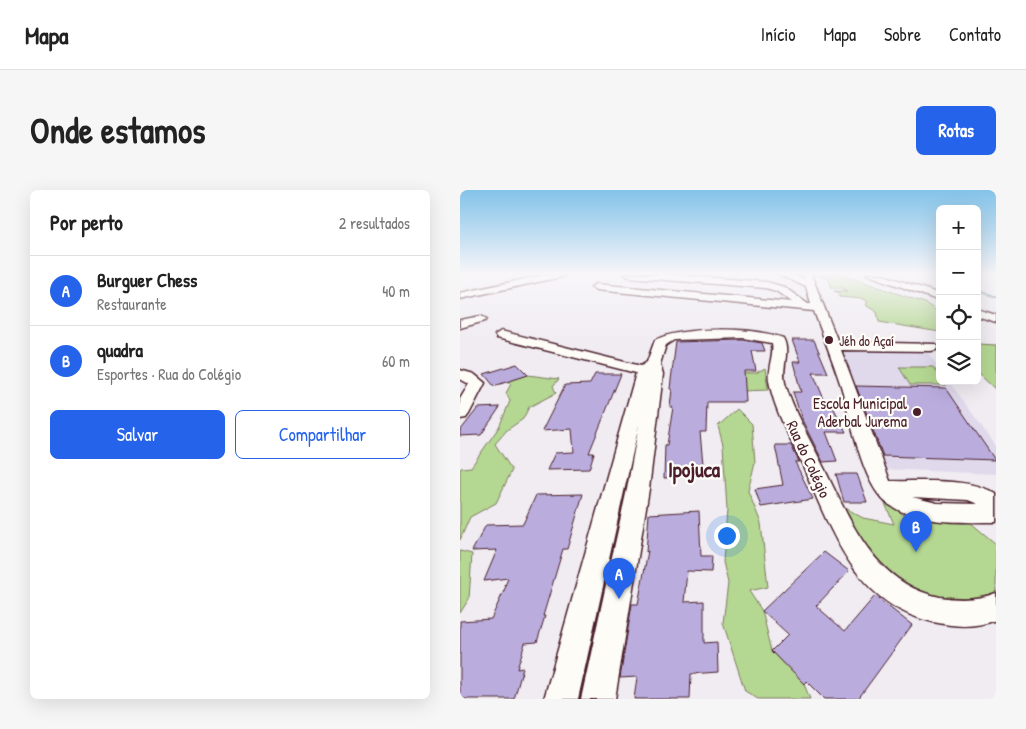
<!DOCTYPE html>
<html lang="pt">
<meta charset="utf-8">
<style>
:root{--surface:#fff;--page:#f6f6f6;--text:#222;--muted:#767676;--line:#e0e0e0;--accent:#2563eb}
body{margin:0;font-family:"Patrick Hand",sans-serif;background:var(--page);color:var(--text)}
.controls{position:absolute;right:15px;top:15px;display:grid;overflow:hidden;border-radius:8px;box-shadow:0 5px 20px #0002}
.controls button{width:45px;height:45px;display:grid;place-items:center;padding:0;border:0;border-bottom:1px solid var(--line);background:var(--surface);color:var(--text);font:25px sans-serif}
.you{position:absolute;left:266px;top:345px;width:18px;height:18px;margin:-12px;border:4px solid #fff;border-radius:50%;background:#1a73e8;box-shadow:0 0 0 8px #1a73e833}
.badge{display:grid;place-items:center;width:32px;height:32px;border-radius:50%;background:var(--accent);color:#fff;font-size:16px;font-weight:700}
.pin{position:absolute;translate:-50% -41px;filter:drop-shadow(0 1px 2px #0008)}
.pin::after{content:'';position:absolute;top:26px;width:18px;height:15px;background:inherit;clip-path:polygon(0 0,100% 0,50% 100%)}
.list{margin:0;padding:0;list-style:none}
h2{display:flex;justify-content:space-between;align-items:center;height:65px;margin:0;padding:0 20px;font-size:21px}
h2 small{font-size:16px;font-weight:400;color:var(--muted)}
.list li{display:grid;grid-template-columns:32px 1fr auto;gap:15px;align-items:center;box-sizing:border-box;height:70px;padding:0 20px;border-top:1px solid var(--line)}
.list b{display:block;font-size:19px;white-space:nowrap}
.list p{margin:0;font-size:16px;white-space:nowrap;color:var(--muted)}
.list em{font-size:16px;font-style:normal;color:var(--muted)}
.actions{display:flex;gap:10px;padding:15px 20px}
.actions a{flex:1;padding:11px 0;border:1px solid var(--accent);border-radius:8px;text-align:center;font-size:18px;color:var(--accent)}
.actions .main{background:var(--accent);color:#fff}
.icon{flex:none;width:28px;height:28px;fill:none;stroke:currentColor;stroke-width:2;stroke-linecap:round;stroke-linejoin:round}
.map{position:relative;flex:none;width:536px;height:509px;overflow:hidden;border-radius:8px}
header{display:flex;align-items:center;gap:30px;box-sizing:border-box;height:70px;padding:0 25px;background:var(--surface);border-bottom:1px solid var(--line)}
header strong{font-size:24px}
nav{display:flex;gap:28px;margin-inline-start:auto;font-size:18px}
.intro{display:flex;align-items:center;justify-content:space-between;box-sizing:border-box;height:120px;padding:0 30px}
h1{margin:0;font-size:35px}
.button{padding:12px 22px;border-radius:8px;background:var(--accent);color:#fff;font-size:18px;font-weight:700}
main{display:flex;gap:30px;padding:0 30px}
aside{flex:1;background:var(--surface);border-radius:8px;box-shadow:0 5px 20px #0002}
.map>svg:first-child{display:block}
.built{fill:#e0d9ec}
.green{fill:#b4d792;stroke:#7f7b5e}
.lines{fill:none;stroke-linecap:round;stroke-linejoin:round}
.stream{stroke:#728f9e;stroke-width:2.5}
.building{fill:#baadde;stroke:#4a1f2b}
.minor-casing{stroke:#4a1f2b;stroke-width:3}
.minor{fill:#fdfcf7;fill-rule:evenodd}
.poi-dot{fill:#4a1f2b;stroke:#fdfcf7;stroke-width:2}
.labels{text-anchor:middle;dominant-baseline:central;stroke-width:4.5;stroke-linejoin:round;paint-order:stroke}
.far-poi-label{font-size:14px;fill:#4a1f2b;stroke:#fdfcf7;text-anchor:start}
.poi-label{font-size:16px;fill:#4a1f2b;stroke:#fdfcf7;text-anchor:end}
.street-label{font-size:16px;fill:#4a1f2b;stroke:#fdfcf7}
.district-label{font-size:21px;font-weight:bold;fill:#4a1f2b;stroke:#fdfcf7}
</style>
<header>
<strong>Mapa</strong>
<nav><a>Início</a><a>Mapa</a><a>Sobre</a><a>Contato</a></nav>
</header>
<div class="intro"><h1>Onde estamos</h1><a class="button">Rotas</a></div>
<main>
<aside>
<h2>Por perto<small>2 resultados</small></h2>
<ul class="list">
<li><span class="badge">A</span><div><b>Burguer Chess</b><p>Restaurante</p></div><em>40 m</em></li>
<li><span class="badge">B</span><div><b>quadra</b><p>Esportes · Rua do Colégio</p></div><em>60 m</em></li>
</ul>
<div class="actions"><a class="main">Salvar</a><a>Compartilhar</a></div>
</aside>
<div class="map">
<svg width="536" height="509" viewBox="0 0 536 509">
<rect width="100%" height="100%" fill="#f0ecf2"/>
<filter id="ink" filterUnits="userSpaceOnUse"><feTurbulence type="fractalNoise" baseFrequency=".02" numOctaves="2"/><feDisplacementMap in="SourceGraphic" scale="10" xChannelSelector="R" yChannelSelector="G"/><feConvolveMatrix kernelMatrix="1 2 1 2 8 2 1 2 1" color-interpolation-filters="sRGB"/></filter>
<g filter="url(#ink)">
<polygon class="built" points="381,161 468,163 480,179 480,191 489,191 536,256 536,284 422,279"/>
<g class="green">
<polygon points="353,84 380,84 465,113 480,123 480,142 419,132 417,122 405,115 408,112 403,109 379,107 380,103 374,101 387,101 382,98 372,98 369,89"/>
<polygon points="517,151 519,154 536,155 536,200 517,182"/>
<polygon points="439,177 473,177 480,186 480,191 484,191 487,195 450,195"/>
<polygon points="305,178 308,200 283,201 265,183 296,183"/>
<polygon points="68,185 99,189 93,196 96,203 69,217 63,229 47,240 35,254 52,280 36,313 10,327 0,350 0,280 1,278 11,277 39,237 50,211 46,203 51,194 46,192"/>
<polygon points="277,219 292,234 295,272 288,301 301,333 308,397 289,401 302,421 312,461 344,494 350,509 298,509 285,501 263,433 268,393 263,372 267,320 263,255 258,236"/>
<polygon points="423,309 450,330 502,330 511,333 536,354 536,402 519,413 469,411 416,381 375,313 403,328 434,334"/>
<polygon points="0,361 12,364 9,409 0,423"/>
</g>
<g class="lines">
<g class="stream">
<polyline points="464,84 480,90"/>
<polyline points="517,100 536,107"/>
</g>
</g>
<g class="building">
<polygon points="283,150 302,153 305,161 292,161 296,181 284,181 286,212 247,212 246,242 240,242 244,285 204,288 205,255 207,255 213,217 210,217 212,199 210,199 211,190 216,152"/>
<polygon points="332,150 354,150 368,183 353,183 366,214 371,213 386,242 366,242 377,271 363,272 342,230 333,202 341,202 333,172 340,172"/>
<polygon points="57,174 68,185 34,196 24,184"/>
<polygon points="135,184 161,184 129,263 134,263 129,279 87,280 95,263 114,262 112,239 82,241 105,195 130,194"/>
<polygon points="396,196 486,198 535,270 423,266"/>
<polygon points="40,217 21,245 0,246 0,241 18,218"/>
<polygon points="315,255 331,255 339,272 335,272 353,309 301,317 295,299 323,295"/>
<polygon points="376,284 397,284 407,312 384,312"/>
<polygon points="123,304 107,359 103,359 83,426 85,426 77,452 65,453 57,479 63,478 54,509 0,509 0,431 31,429 46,396 45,396 48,388 24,391 37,360 12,361 26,335 63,334 76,305"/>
<polygon points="239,321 241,366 252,366 251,382 227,381 224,412 244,411 244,453 257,452 258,482 231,484 230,509 174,509 177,487 160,488 172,414 178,414 188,361 186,362 189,324"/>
<polygon points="364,362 389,381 356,416 385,441 415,406 452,435 398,509 364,509 346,491 344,494 312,461 328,445 302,421"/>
</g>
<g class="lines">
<defs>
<g id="minor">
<polygon points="88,84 106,84 101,87 0,109 0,103"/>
<path d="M 164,84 L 204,84 L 307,92 L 324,97 L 348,114 L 351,114 L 346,97 L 318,84 L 331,84 L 344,89 L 341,84 L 351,84 L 378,152 L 476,154 L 478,157 L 476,160 L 471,161 L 381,160 L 430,291 C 461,292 510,287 536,304 L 536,332 C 501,332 459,335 428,314 C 402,296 391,228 381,196 C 373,171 363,146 354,121 L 136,100 L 131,97 L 136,94 L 332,112 L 316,101 L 306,98 L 169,87 ZM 452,307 L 508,310 L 518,314 L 477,313 Z"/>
<polygon points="406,84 420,84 480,104 480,111"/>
<polygon points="517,119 536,125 536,132 517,126"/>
<polygon points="21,126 27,129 25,131 0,138 0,130"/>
<path d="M 41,141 L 181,176 L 187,172 L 195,150 C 223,136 294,137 323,148 C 331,162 321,178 325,193 C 333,222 350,249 363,276 C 390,330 414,394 480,407 C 499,410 518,410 536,403 L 536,430 C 515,438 495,437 473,432 C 395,415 371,340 343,276 C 331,249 314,220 309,191 C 307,178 314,166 312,153 L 283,148 L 214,150 L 206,155 L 200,174 L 203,184 L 189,299 L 155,509 L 121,509 L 167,299 L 179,234 L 118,509 L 84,509 L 176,183 L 37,148 L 35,145 Z"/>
<polygon points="0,180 14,184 25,193 9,224 6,228 0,229 0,209 9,194 0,189"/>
</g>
</defs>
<use href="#minor" class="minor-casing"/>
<use href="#minor" class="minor"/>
</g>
</g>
<linearGradient id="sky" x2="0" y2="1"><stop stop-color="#83c3e9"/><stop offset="0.54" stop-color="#f8f6f9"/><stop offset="1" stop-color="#f8f6f9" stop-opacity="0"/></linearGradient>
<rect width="536" height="155" fill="url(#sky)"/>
<g class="poi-dot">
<circle cx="369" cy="150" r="5"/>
<circle cx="457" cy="222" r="5"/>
</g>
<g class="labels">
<g class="far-poi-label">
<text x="379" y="150">Jéh do Açaí</text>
</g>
<g class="poi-label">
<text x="447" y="213">Escola Municipal<tspan x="447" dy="18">Aderbal Jurema</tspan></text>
</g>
<g class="street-label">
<text transform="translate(349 269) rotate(65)">Rua do Colégio</text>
</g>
<g class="district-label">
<text x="234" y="279">Ipojuca</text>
</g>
</g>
</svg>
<div class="controls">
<button>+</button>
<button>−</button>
<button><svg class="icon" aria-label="locate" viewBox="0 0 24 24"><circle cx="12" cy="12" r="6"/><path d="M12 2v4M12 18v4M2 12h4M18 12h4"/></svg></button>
<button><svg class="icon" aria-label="layers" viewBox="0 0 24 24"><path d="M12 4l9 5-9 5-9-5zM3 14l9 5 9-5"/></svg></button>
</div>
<div class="you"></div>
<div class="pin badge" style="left:159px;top:409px">A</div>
<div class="pin badge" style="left:456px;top:362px">B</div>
</div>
</main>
